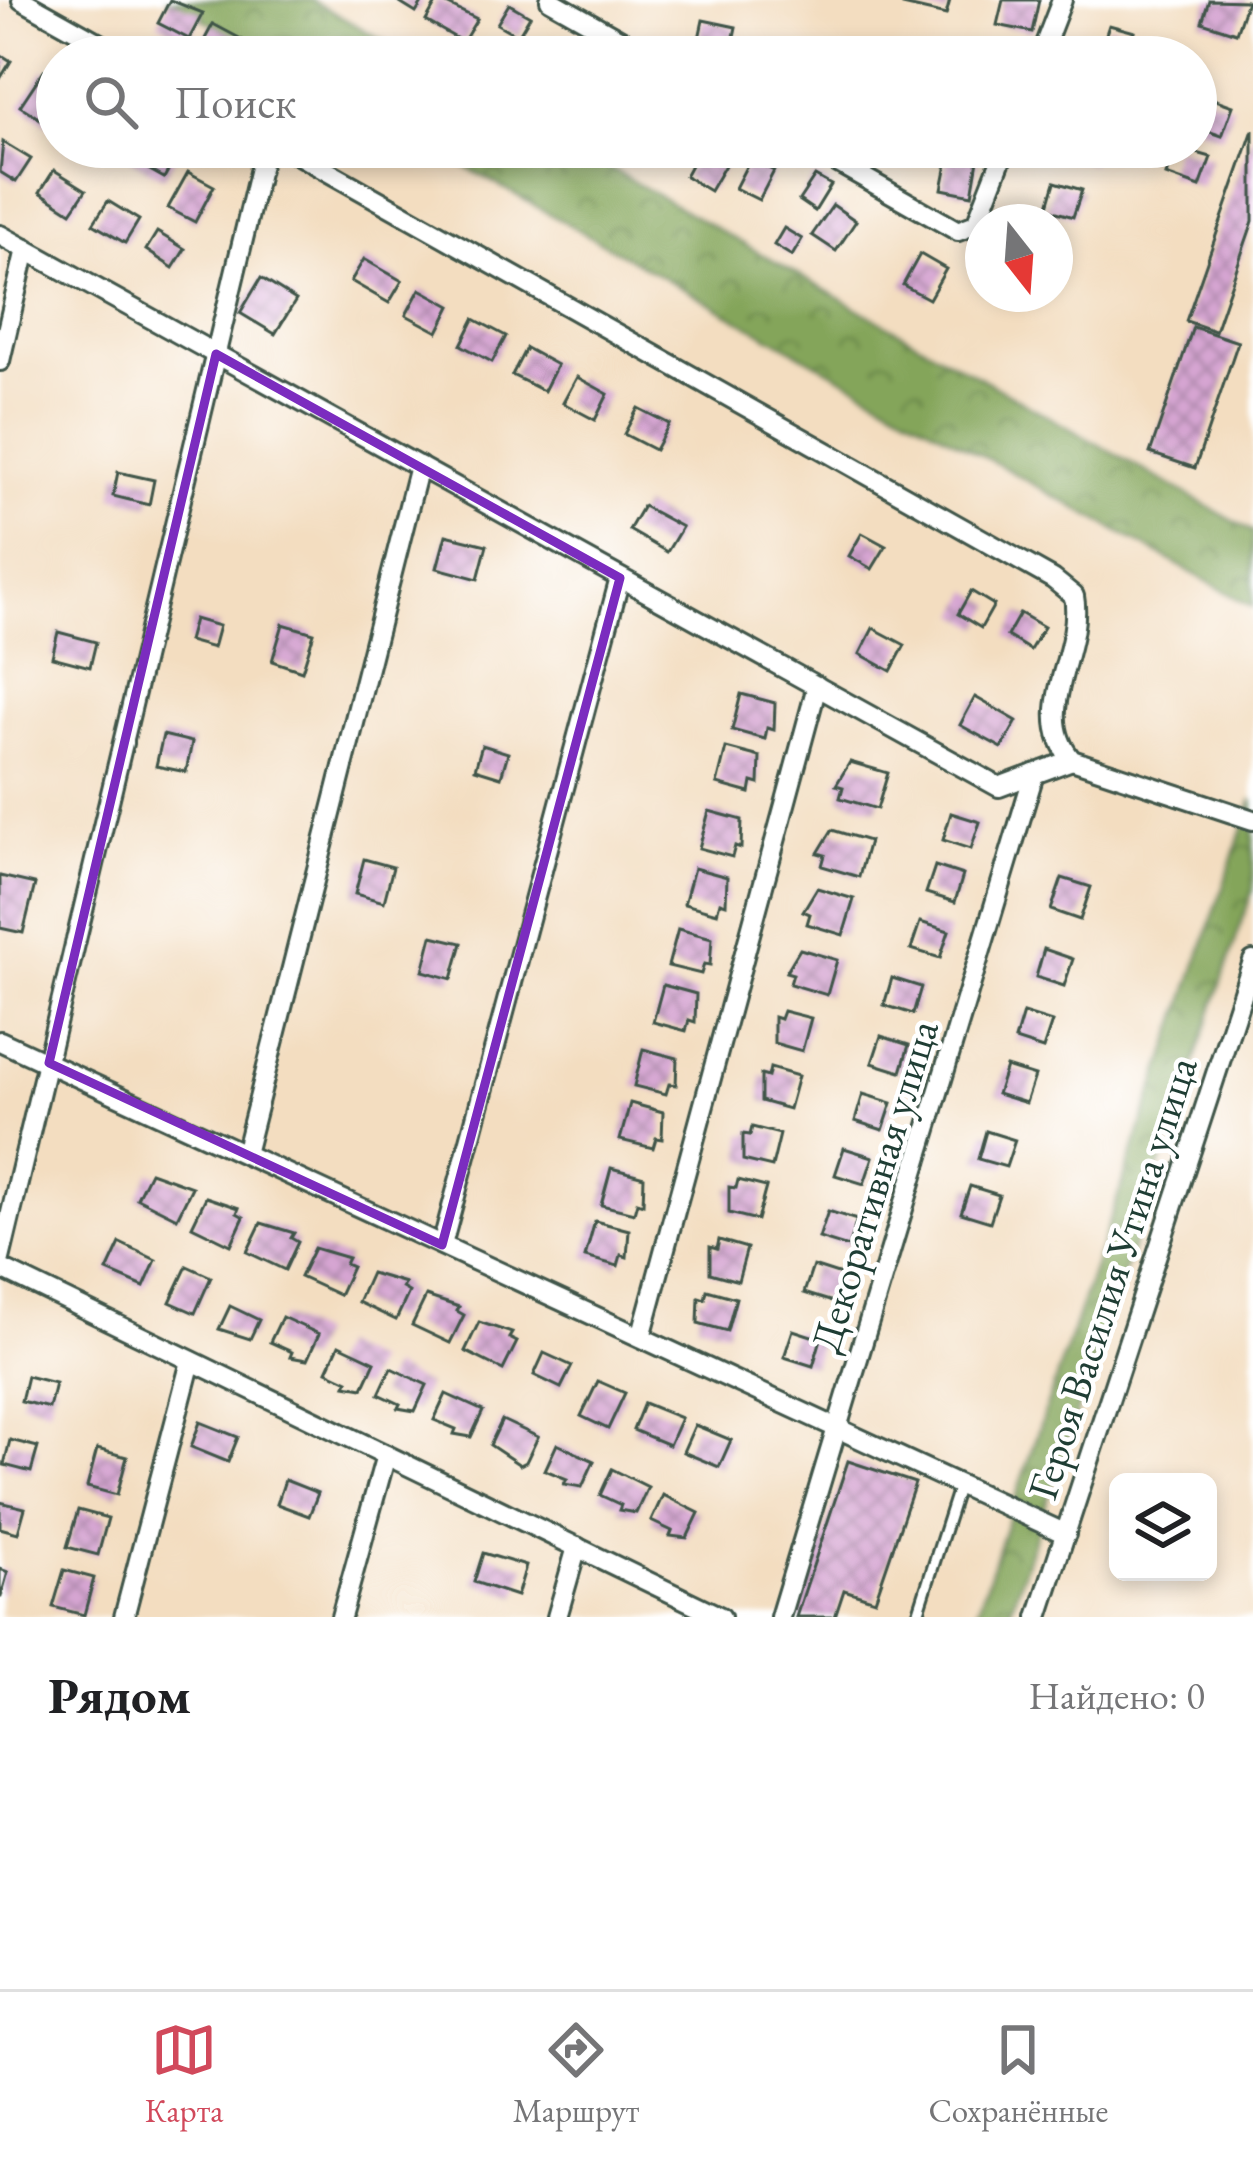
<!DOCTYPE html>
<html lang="ru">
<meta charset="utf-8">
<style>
:root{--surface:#fff;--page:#f6f6f6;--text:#202124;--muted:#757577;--line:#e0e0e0;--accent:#d1495b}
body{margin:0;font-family:"EB Garamond",serif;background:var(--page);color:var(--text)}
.controls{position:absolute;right:36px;bottom:36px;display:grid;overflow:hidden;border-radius:18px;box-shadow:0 6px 18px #0003}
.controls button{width:108px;height:108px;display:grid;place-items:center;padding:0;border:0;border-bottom:3px solid var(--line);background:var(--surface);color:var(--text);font:60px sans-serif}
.compass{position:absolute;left:965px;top:204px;width:108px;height:108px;border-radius:50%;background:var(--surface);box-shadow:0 6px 18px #0003;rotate:163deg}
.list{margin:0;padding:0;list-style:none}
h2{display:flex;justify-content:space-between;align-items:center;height:156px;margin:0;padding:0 48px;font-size:51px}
h2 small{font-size:39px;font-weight:400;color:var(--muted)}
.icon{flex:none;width:66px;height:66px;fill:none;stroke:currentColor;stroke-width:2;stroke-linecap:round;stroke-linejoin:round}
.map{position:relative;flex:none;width:1253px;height:1617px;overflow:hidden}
.search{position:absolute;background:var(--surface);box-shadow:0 6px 18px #0003;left:36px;right:36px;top:36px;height:132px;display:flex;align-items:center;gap:30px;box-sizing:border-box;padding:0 42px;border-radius:66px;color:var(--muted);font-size:45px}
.sheet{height:372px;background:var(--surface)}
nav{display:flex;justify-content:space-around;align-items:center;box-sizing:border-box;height:168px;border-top:3px solid var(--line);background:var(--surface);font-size:33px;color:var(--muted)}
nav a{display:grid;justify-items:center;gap:6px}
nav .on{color:var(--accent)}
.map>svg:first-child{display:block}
.forest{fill:url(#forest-crowns);stroke:#527147;stroke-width:3}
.building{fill:url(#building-cross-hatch)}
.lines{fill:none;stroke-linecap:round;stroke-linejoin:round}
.service-casing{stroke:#3f5549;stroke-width:15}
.minor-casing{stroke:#3f5549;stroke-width:24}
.service{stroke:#fff;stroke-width:9}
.minor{stroke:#fff;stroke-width:18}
.marked{fill:none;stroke:#7b2cbf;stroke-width:9;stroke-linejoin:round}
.labels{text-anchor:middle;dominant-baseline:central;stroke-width:9;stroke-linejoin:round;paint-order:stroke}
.street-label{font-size:42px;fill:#1f3d34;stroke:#fff}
</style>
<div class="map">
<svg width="1253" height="1617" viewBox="0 0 1253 1617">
<defs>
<pattern id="forest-crowns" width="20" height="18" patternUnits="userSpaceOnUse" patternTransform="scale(3)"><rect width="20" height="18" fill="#84a55a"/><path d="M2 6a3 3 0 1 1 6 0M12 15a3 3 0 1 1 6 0" fill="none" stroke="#6b884b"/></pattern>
<pattern id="building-cross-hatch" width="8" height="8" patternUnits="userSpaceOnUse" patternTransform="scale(3)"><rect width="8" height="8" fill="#d6a5d2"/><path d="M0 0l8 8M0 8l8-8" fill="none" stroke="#ad88ab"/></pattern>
</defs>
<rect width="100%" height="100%" fill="#fff"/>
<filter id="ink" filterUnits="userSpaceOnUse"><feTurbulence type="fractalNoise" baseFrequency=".00833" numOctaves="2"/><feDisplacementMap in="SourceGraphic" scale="24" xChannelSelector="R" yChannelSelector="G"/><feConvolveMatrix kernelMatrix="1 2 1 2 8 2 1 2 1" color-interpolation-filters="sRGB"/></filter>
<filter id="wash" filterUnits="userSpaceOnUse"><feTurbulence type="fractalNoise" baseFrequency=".004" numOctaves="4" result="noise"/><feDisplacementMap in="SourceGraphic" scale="48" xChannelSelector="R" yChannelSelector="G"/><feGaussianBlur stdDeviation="2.7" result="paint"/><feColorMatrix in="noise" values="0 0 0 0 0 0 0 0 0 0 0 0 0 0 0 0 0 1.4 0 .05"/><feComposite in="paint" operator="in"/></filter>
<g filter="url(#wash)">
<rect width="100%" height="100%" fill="#f3ddc0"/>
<g class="forest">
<polygon points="169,0 311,0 412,57 270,57"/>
<polygon points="430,147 572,147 1253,532 1253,607"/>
<polygon points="1253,799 1253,889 1008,1617 975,1617"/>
</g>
<g id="blocks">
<g class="building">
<polygon points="170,0 203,13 189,39 158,23"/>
<polygon points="395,0 424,0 416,13"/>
<polygon points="438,0 477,19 463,42 426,21"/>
<polygon points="904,0 950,0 946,15 903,5"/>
<polygon points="1003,0 1039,0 1032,32 997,25"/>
<polygon points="1209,0 1247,1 1236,33 1202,22"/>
<polygon points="509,4 530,16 518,36 497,24"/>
<polygon points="703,20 736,27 730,55 697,48"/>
<polygon points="213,24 245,41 236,57 212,57 199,50"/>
<polygon points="1109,25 1135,32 1127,57 1100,52"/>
<polygon points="520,41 547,57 511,57"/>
<polygon points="0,54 11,61 0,79"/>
<polygon points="44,70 57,78 57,117 51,126 20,106"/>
<polygon points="1199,94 1233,106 1222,136 1196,127"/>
<polygon points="1253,130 1253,221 1215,331 1186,321"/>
<polygon points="3,142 31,159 16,182 0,172"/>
<polygon points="136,147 168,147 178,153 164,178 130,159"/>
<polygon points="685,147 722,147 732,153 710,191 685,176 691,165 679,159"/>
<polygon points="893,147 918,147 907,159 892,156"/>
<polygon points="1069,147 1097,147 1092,164 1066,156"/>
<polygon points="1176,147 1211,157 1200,187 1166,175"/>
<polygon points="949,154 978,160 972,195 942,189"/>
<polygon points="750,159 774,171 759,200 735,188"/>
<polygon points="54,170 86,190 71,212 40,192"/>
<polygon points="188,172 214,186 195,222 168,208"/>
<polygon points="815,176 831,185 815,211 799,200"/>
<polygon points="1055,182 1082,190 1073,217 1047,209"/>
<polygon points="108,201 139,220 125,243 93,224"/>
<polygon points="833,205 856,221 836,251 812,235"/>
<polygon points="784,228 802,239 792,256 774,245"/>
<polygon points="157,232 185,249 173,268 146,250"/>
<polygon points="920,254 946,269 929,299 903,285"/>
<polygon points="364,259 402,281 389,303 351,281"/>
<polygon points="261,278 296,300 275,334 240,313"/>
<polygon points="420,289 451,306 438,332 406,315"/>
<polygon points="474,319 506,336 492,362 461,345"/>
<polygon points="1193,327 1238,342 1195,468 1150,453"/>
<polygon points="526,348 557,365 544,391 512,375"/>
<polygon points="577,377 608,394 595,420 563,403"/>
<polygon points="638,408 669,424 655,450 624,434"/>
<polygon points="118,472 154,480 149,505 113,496"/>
<polygon points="643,506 682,527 667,552 629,530"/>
<polygon points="862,533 886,546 872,569 849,556"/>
<polygon points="446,535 487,545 478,579 437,568"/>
<polygon points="971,591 994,605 981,628 958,614"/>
<polygon points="1020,613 1044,627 1030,650 1007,636"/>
<polygon points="194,619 219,626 213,648 188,641"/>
<polygon points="283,624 314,633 302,671 272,661"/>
<polygon points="873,628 905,645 891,671 860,654"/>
<polygon points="58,632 96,642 90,667 52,657"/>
<polygon points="741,694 775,703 774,730 767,728 765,739 732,730"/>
<polygon points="975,697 1017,721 1002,748 960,725"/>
<polygon points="163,735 192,742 186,772 156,766"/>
<polygon points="482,745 508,753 501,777 475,769"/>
<polygon points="726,748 760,757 759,784 752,782 750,793 717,784"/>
<polygon points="850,762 888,773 877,809 840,798 843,787 836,785"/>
<polygon points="709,811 742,820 741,848 735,846 732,857 699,848"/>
<polygon points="951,813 980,822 971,849 943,840"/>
<polygon points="832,830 869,841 859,877 822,866 825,855 818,853"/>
<polygon points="364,859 393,867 384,902 355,894"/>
<polygon points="935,866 963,875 955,902 926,893"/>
<polygon points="694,868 727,877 726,904 720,902 717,913 684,904"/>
<polygon points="0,876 35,884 23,933 0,928"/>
<polygon points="1062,878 1091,887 1080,920 1051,910"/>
<polygon points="817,888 854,899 843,935 807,924 810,914 803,911"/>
<polygon points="920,922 949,931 940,958 911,949"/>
<polygon points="678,929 712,938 710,965 704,964 701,974 668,966"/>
<polygon points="432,936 462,943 452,979 423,971"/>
<polygon points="800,949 837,960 827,995 790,984 793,974 786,972"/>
<polygon points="1044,949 1073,959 1064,986 1036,977"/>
<polygon points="892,978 921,987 913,1014 884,1005"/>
<polygon points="663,985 696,994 695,1022 689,1020 686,1031 653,1022"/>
<polygon points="783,1011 811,1018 802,1051 774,1043 774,1017 780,1019"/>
<polygon points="1023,1013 1052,1022 1043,1049 1015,1040"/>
<polygon points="881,1036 909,1045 901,1072 872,1063"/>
<polygon points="643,1049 677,1058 676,1085 669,1084 666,1094 634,1086"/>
<polygon points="1006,1067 1035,1076 1026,1103 997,1094"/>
<polygon points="770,1068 798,1076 789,1109 761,1101 761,1075 768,1077"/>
<polygon points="863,1094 892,1103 883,1130 855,1121"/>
<polygon points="630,1103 663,1112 662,1139 656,1138 653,1148 620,1140"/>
<polygon points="752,1127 780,1134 772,1167 743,1160 743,1134 750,1135"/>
<polygon points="986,1131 1015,1140 1006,1167 978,1159"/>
<polygon points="844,1148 873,1157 864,1184 835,1175"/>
<polygon points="611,1168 644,1177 643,1204 637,1202 634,1213 601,1205"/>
<polygon points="150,1172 192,1187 177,1218 137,1198"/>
<polygon points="738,1180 766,1187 757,1220 729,1213 729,1187 736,1188"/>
<polygon points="970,1186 999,1195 990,1222 961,1213"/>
<polygon points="206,1197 239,1208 237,1213 244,1217 231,1245 192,1226"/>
<polygon points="828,1211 857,1220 848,1247 819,1238"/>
<polygon points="595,1221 629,1230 627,1257 621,1255 618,1266 585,1257"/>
<polygon points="261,1223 294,1233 291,1238 298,1242 285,1270 247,1252"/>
<polygon points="719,1240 747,1248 738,1281 710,1273 710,1247 717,1249"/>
<polygon points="120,1243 156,1260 144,1287 107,1271"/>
<polygon points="314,1248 348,1258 345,1264 352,1267 339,1295 300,1277"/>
<polygon points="187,1266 211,1277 195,1313 170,1302"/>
<polygon points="813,1266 841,1275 833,1302 804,1293"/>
<polygon points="371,1273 405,1283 402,1288 409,1292 396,1320 358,1302"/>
<polygon points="707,1290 736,1298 727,1331 698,1323 699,1297 705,1299"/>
<polygon points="426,1296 459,1307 457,1311 464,1315 450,1343 412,1325"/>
<polygon points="230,1306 259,1320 250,1339 219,1329"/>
<polygon points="282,1317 319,1334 307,1360 290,1357 292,1352 270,1342"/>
<polygon points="479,1322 512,1333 509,1338 517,1342 503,1370 465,1351"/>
<polygon points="793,1330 821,1339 813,1366 784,1357"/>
<polygon points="339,1345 375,1362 363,1388 346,1385 348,1381 327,1371"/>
<polygon points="544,1353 572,1366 561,1388 534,1375"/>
<polygon points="391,1368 427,1385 415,1411 398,1408 400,1404 379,1394"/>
<polygon points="27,1376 55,1383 49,1408 21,1401"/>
<polygon points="598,1381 625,1393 608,1429 581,1416"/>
<polygon points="446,1394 483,1411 471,1437 454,1434 456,1429 434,1420"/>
<polygon points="644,1403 681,1418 669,1445 633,1430"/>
<polygon points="502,1420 538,1437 526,1462 520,1465 490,1445"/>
<polygon points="200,1422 238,1437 228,1462 191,1447"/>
<polygon points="695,1425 731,1440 719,1467 683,1452"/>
<polygon points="10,1440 38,1447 31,1472 4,1465"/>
<polygon points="557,1444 594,1461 582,1487 564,1484 567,1479 545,1470"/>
<polygon points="97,1449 127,1457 117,1495 87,1487"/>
<polygon points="848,1461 915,1483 875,1600 844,1590 835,1617 796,1617"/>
<polygon points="612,1469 648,1487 636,1513 619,1510 621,1505 600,1495"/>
<polygon points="285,1480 318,1493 309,1516 277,1504"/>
<polygon points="663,1495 699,1513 687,1538 670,1536 672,1531 651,1521"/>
<polygon points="0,1502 25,1508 18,1533 0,1528"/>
<polygon points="78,1510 108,1518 98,1555 67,1547"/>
<polygon points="483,1553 526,1566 517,1596 474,1582"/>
<polygon points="0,1569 8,1572 1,1597 0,1597"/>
<polygon points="64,1570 94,1578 84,1615 53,1607"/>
</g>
</g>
</g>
<g filter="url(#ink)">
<use href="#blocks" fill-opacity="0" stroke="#3f5549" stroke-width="3"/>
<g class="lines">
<defs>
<polyline id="service" points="917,1617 959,1485"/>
<g id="minor">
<polyline points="22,0 124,57"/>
<polyline points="550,0 651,57"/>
<polyline points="1040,57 1062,0"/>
<path d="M 284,147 L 1053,579 L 1074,596 C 1084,653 1030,711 1072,760 L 1253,820"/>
<polyline points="810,147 958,231 976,224 1006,147"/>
<polyline points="0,235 999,787 1072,760"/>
<polyline points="0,361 26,249"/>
<polyline points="0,1041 1066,1534"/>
<polyline points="245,1154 419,466"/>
<polyline points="442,1245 620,578"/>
<polyline points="0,1259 265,147"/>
<polyline points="0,1268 721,1617"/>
<polyline points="641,1337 817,686"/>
<polyline points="124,1617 191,1361"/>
<polyline points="341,1617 386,1455"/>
<polyline points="557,1617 577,1547"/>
<polyline points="780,1617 1034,774"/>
<polyline points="1038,1617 1253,961"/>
</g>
</defs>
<use href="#service" class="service-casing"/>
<use href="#minor" class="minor-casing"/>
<use href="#service" class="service"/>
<use href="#minor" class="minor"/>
</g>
</g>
<path class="marked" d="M 216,354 L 620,578 L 442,1245 L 49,1063 Z"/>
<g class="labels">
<g class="street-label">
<text transform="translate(874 1186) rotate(-73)">Декоративная улица</text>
<text transform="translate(1112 1278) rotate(-72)">Героя Василия Утина улица</text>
</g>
</g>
</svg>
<div class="controls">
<button><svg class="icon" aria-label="layers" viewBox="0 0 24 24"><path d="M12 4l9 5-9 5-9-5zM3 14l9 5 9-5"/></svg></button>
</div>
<svg class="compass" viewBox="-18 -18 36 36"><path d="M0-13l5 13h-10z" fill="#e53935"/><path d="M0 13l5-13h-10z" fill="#757577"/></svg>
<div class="search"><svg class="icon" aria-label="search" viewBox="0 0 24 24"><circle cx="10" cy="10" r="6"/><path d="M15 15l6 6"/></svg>Поиск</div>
</div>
<section class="sheet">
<h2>Рядом<small>Найдено: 0</small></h2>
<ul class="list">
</ul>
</section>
<nav>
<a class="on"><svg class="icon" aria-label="map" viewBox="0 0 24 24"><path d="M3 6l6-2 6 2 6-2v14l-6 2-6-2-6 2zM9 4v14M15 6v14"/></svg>Карта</a>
<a><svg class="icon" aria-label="directions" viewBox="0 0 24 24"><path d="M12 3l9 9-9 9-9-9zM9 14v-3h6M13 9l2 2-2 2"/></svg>Маршрут</a>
<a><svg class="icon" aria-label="saved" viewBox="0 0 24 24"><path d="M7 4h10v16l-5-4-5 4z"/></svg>Сохранённые</a>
</nav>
